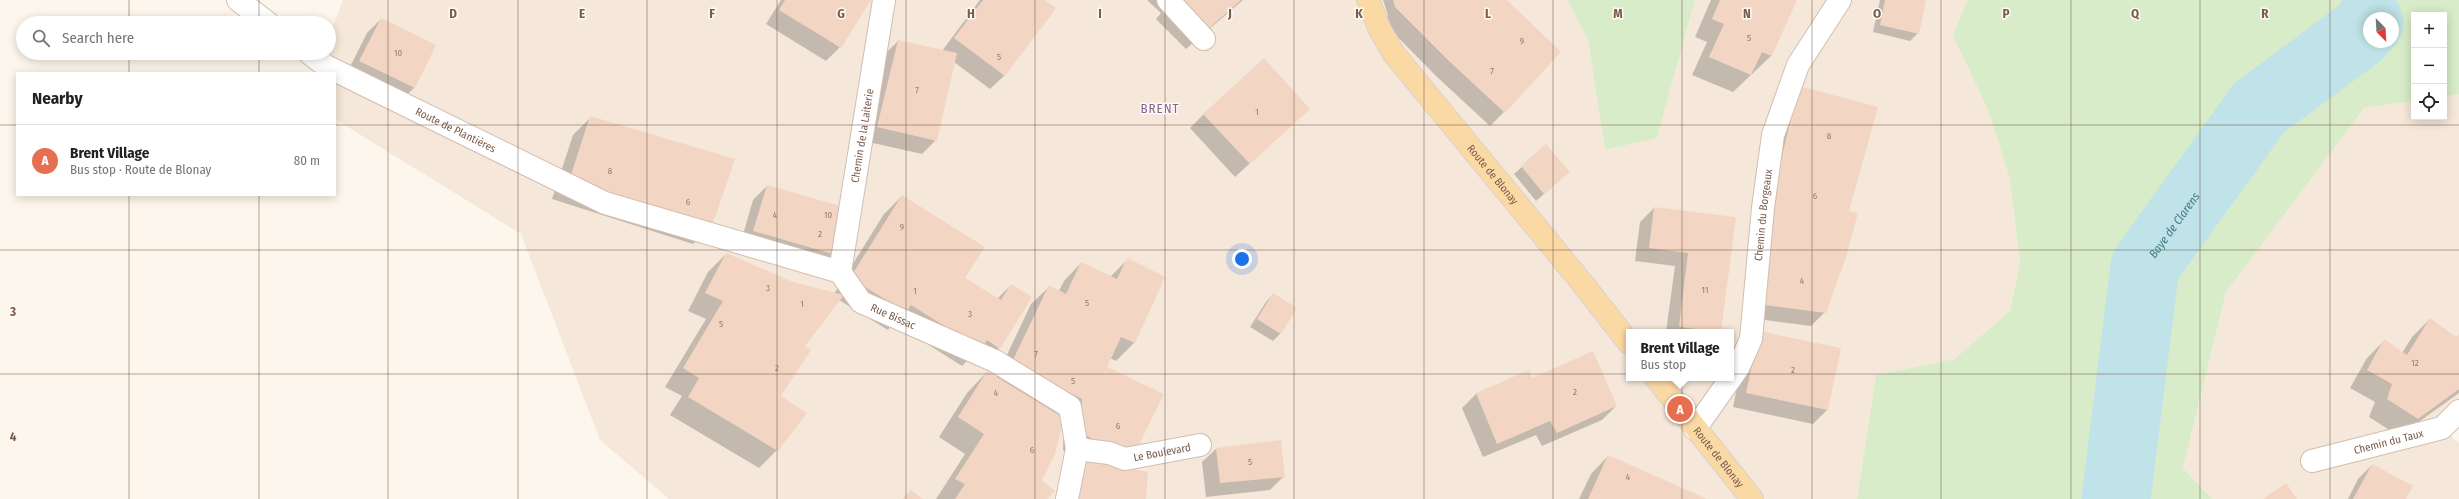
<!DOCTYPE html>
<meta charset="utf-8">
<style>
:root{--surface:#fff;--page:#f2f2f2;--text:#202124;--muted:#757577;--line:#e0e0e0;--accent:#e76f51}
body{margin:0;font-family:"Fira Sans Condensed",sans-serif;background:var(--page);color:var(--text)}
.controls{position:absolute;right:12px;top:12px;display:grid;overflow:hidden;border-radius:0px;box-shadow:0 2px 10px #0003}
.controls button{width:36px;height:36px;display:grid;place-items:center;padding:0;border:0;border-bottom:1px solid var(--line);background:var(--surface);color:var(--text);font:20px sans-serif}
.compass{position:absolute;left:2363px;top:12px;width:36px;height:36px;border-radius:50%;background:var(--surface);box-shadow:0 2px 10px #0003;rotate:156deg}
.you{position:absolute;left:1242px;top:259px;width:14px;height:14px;margin:-10px;border:3px solid #fff;border-radius:50%;background:#1a73e8;box-shadow:0 0 0 6px #1a73e833}
.badge{display:grid;place-items:center;width:26px;height:26px;border-radius:50%;background:var(--accent);color:#fff;font-size:13px;font-weight:700}
.pin{position:absolute;translate:-50% -50%;border:2px solid #fff;box-shadow:0 1px 4px #0006}
.popup{position:absolute;left:1626px;top:329px;width:108px;height:52px;box-sizing:border-box;display:grid;place-content:center;border-radius:0px;background:var(--surface);filter:drop-shadow(0 1px 3px #0005);font-size:13px;white-space:nowrap;color:var(--muted)}
.popup b{font-size:15px;color:var(--text)}
.popup::after{content:'';position:absolute;left:50%;top:100%;margin-left:-8px;border:8px solid transparent;border-top-color:var(--surface)}
.list{margin:0;padding:0;list-style:none}
h2{display:flex;justify-content:space-between;align-items:center;height:52px;margin:0;padding:0 16px;font-size:17px}
h2 small{font-size:13px;font-weight:400;color:var(--muted)}
.list li{display:grid;grid-template-columns:26px 1fr auto;gap:12px;align-items:center;box-sizing:border-box;height:72px;padding:0 16px;border-top:1px solid var(--line)}
.list b{display:block;font-size:15px;white-space:nowrap}
.list p{margin:0;font-size:13px;white-space:nowrap;color:var(--muted)}
.list em{font-size:13px;font-style:normal;color:var(--muted)}
.icon{flex:none;width:22px;height:22px;fill:none;stroke:currentColor;stroke-width:2;stroke-linecap:round;stroke-linejoin:round}
.map{position:relative;flex:none;width:2459px;height:499px;overflow:hidden}
.search{position:absolute;background:var(--surface);box-shadow:0 2px 10px #0003;left:16px;top:16px;width:320px;height:44px;display:flex;align-items:center;gap:10px;box-sizing:border-box;padding:0 14px;border-radius:22px;color:var(--muted);font-size:15px}
.panel{position:absolute;background:var(--surface);box-shadow:0 2px 10px #0003;left:16px;top:72px;width:320px;height:124px;border-radius:0px}
.map>svg:first-child{display:block}
.residential{fill:#f5e8da;fill-rule:evenodd}
.green{fill:#d8ecc9;fill-rule:evenodd}
.shadow{fill:#0003}
.lines{fill:none;stroke-linecap:round;stroke-linejoin:round}
.river{stroke:#bfe3e8;stroke-width:69}
.building{fill:#f3d5c3}
.minor-casing{stroke:#d1beb0;stroke-width:24}
.major-casing{stroke:#dad1cd;stroke-width:24}
.minor{stroke:#fff;stroke-width:22}
.major{stroke:#fbd9a5;stroke-width:22}
.grid{fill:none;stroke:#7a5c4d;stroke-width:1;stroke-opacity:0.55}
.labels{text-anchor:middle;dominant-baseline:central;stroke-width:3;stroke-linejoin:round;paint-order:stroke}
.number-label{font-size:9px;fill:#987a6a}
.street-label{font-size:11px;fill:#7a5c4d;stroke:#fffaf3}
.water-label{font-size:12px;font-style:italic;fill:#437c86;stroke:#fffaf3}
.quarter-label{font-size:13px;letter-spacing:1px;fill:#846695;stroke:#fffaf3}
.grid-label{font-size:13px;text-anchor:middle;font-weight:bold;fill:#7a5c4d;stroke:#fffaf3;stroke-width:3;stroke-linejoin:round;paint-order:stroke}
</style>
<div class="map">
<svg width="2459" height="499" viewBox="0 0 2459 499">
<rect width="100%" height="100%" fill="#fdf6ec"/>
<g class="residential">
<path d="M 343,0 L 1567,0 L 1588,40 L 1605,150 L 1657,138 L 1695,0 L 1967,0 L 1953,36 L 1989,112 L 2010,180 L 2020,263 L 2010,311 L 1954,359 L 1876,375 L 1857,499 L 669,499 L 600,440 L 521,234 L 335,119 L 335,73 L 315,73 L 322,53 L 329,53 L 329,36 ZM 1629,332 L 1731,332 L 1731,378 L 1629,378 Z"/>
<polygon points="2459,94 2459,411 2442,428 2459,443 2459,499 2212,499 2183,468 2226,292 2364,108 2414,101 2414,117 2444,117 2444,97"/>
</g>
<g class="green">
<polygon points="1567,0 1695,0 1657,138 1605,150 1588,40"/>
<path d="M 1967,0 L 2459,0 L 2459,94 L 2444,97 L 2444,15 L 2414,15 L 2414,101 L 2364,108 L 2226,292 L 2183,468 L 2212,499 L 1857,499 L 1876,375 L 1954,359 L 2010,311 L 2020,263 L 2010,180 L 1989,112 L 1953,36 ZM 2369,18 L 2393,18 L 2393,42 L 2369,42 Z"/>
</g>
<g class="shadow">
<polygon points="781,0 870,0 840,47 826,61 766,24"/>
<polygon points="980,0 1043,0 1055,9 1004,76 990,89 954,62 936,140 922,154 864,141 884,55 898,41 942,51"/>
<polygon points="1147,0 1243,0 1186,49 1156,19 1161,13"/>
<polygon points="1383,0 1506,0 1504,112 1490,126 1436,76 1382,21 1388,15"/>
<polygon points="1711,0 1796,0 1771,56 1733,92 1692,75 1707,42 1695,37"/>
<polygon points="1880,0 1925,0 1918,33 1910,41 1873,32"/>
<polygon points="381,19 414,88 400,102 346,75 367,33"/>
<polygon points="1786,101 1848,212 1825,312 1811,326 1750,318"/>
<polygon points="1309,109 1235,177 1190,128 1204,114"/>
<polygon points="591,117 711,226 693,244 552,199 573,135"/>
<polygon points="1546,145 1561,179 1536,201 1514,174"/>
<polygon points="767,186 832,254 818,268 740,245 753,200"/>
<polygon points="902,196 964,278 997,299 1011,285 999,348 981,366 970,358 962,366 894,323 888,330 839,300 803,346 779,397 806,413 777,450 759,468 670,415 682,396 665,387 706,319 688,311 708,272 726,254 793,283 834,294 884,214"/>
<polygon points="1654,208 1735,218 1720,332 1666,332 1675,266 1635,261 1640,222"/>
<polygon points="1127,260 1155,299 1134,343 1116,361 1110,358 1105,367 1121,467 1145,499 1063,450 1064,417 1059,414 1040,480 1046,499 936,499 965,454 939,437 967,393 987,372 996,378 1031,304 1049,287 1059,291 1064,281 1081,263 1110,277"/>
<polygon points="1273,294 1296,308 1280,334 1273,341 1250,327 1266,302"/>
<polygon points="2430,319 2456,338 2459,335 2459,393 2399,436 2369,417 2375,402 2350,388 2367,358 2385,340 2402,353 2412,337"/>
<polygon points="1745,346 1827,410 1813,424 1733,407"/>
<polygon points="1529,372 1531,379 1616,406 1602,420 1542,446 1536,435 1483,457 1462,408 1476,394"/>
<polygon points="1216,449 1284,476 1270,490 1206,497 1202,462"/>
<polygon points="1608,456 1705,499 1579,499 1591,474"/>
<polygon points="2372,465 2405,499 2348,499 2358,479"/>
</g>
<g class="lines">
<path class="river" id="s1" d="M 2116,499 L 2145,266 L 2259,108 L 2360,33 L 2369,22"/>
</g>
<g class="building">
<polygon points="785,0 871,0 841,48 779,10"/>
<polygon points="983,0 1045,0 1056,8 1005,76 954,38"/>
<polygon points="1174,0 1241,0 1205,32"/>
<polygon points="1393,0 1507,0 1561,52 1505,113 1450,62 1395,7"/>
<polygon points="1720,0 1797,0 1772,56 1762,52 1751,75 1709,57 1724,24 1712,19"/>
<polygon points="1885,0 1926,0 1919,34 1880,25"/>
<polygon points="381,18 436,45 415,88 359,61"/>
<polygon points="898,40 957,53 937,141 877,127"/>
<polygon points="1264,58 1310,109 1250,164 1203,114"/>
<polygon points="1799,86 1878,107 1849,211 1858,213 1846,257 1826,313 1764,305 1780,164"/>
<polygon points="590,116 735,159 712,226 569,181"/>
<polygon points="1546,144 1570,172 1544,194 1521,166"/>
<polygon points="767,185 847,208 833,254 753,231"/>
<polygon points="902,195 985,247 965,278 1001,300 1011,284 1032,297 1000,349 987,340 981,349 911,305 906,312 850,278"/>
<polygon points="1654,207 1736,217 1721,332 1679,327 1688,253 1649,248"/>
<polygon points="726,253 793,282 844,295 805,346 811,350 781,396 807,413 778,451 688,397 699,378 683,368 723,301 705,293"/>
<polygon points="1127,258 1165,277 1135,343 1121,337 1107,367 1164,394 1133,457 1104,446 1081,432 1082,399 1011,364 1049,285 1066,294 1081,262 1117,279"/>
<polygon points="1273,293 1297,308 1281,334 1257,319"/>
<polygon points="2430,318 2456,337 2459,334 2459,389 2418,419 2387,399 2392,384 2367,370 2384,339 2407,355"/>
<polygon points="1759,331 1841,348 1828,410 1746,393"/>
<polygon points="1593,351 1617,406 1557,433 1550,421 1497,444 1476,393 1529,370 1532,378"/>
<polygon points="987,371 1064,418 1055,454 1042,480 1055,491 1047,499 955,499 965,484 955,479 984,434 958,417"/>
<polygon points="1281,440 1285,477 1220,483 1216,448"/>
<polygon points="1608,455 1707,499 1588,499"/>
<polygon points="1086,459 1148,472 1146,499 1076,499"/>
<polygon points="2372,464 2413,486 2406,499 2353,499"/>
<polygon points="2286,483 2297,499 2263,499"/>
<polygon points="911,490 923,499 902,499"/>
</g>
<g class="lines">
<defs>
<g id="minor">
<polyline points="238,0 268,23"/>
<polyline points="1168,0 1204,39"/>
<path id="s2" d="M 309,53 L 326,66 L 605,203 L 840,272 L 861,302 L 995,361 L 1070,407 L 1077,449 L 1067,499"/>
<path id="s3" d="M 840,272 L 884,0"/>
<path id="s4" d="M 1695,429 L 1738,368 L 1751,339 L 1763,208 L 1773,135 L 1798,65 L 1840,0"/>
<path id="s5" d="M 1077,449 L 1109,453 L 1125,459 L 1200,445"/>
<path id="s6" d="M 2312,461 L 2442,428 L 2459,411"/>
</g>
<g id="major">
<path id="s7" d="M 1368,0 L 1380,30 L 1394,54 L 1583,284 L 1629,343"/>
<path id="s8" d="M 1656,378 L 1752,499"/>
</g>
</defs>
<use href="#minor" class="minor-casing"/>
<use href="#major" class="major-casing"/>
<use href="#minor" class="minor"/>
<use href="#major" class="major"/>
</g>
<path class="grid" d="M 129,0 L 129,23M 259,0 L 259,23M 388,0 L 388,499M 518,0 L 518,499M 647,0 L 647,499M 777,0 L 777,499M 906,0 L 906,499M 1035,0 L 1035,499M 1165,0 L 1165,499M 1294,0 L 1294,499M 1424,0 L 1424,499M 1553,0 L 1553,499M 1682,0 L 1682,499M 1812,0 L 1812,499M 1941,0 L 1941,499M 2071,0 L 2071,499M 2200,0 L 2200,499M 2330,0 L 2330,499M 129,53 L 129,73M 259,53 L 259,73M 0,125 L 17,125M 335,125 L 2459,125M 129,195 L 129,499M 259,195 L 259,499M 0,250 L 2459,250M 0,374 L 2459,374"/>
<g class="labels">
<g class="number-label">
<text x="1749" y="38">5</text>
<text x="1522" y="41">9</text>
<text x="398" y="53">10</text>
<text x="999" y="57">5</text>
<text x="1492" y="71">7</text>
<text x="917" y="90">7</text>
<text x="1257" y="112">1</text>
<text x="1829" y="136">8</text>
<text x="610" y="171">8</text>
<text x="1815" y="196">6</text>
<text x="688" y="202">6</text>
<text x="775" y="215">4</text>
<text x="828" y="215">10</text>
<text x="902" y="227">9</text>
<text x="820" y="234">2</text>
<text x="1802" y="281">4</text>
<text x="768" y="288">3</text>
<text x="1705" y="290">11</text>
<text x="915" y="291">1</text>
<text x="1087" y="303">5</text>
<text x="802" y="304">1</text>
<text x="970" y="314">3</text>
<text x="721" y="324">5</text>
<text x="1036" y="354">7</text>
<text x="2415" y="363">12</text>
<text x="777" y="368">2</text>
<text x="1793" y="370">2</text>
<text x="1073" y="381">5</text>
<text x="1575" y="392">2</text>
<text x="996" y="393">4</text>
<text x="1118" y="426">6</text>
<text x="1032" y="450">6</text>
<text x="1250" y="462">5</text>
<text x="1628" y="477">4</text>
</g>
<g class="street-label">
<text stroke="none"><textPath href="#s2" startOffset="166">Route de Plantières</textPath></text>
<text stroke="none"><textPath href="#s3" startOffset="138">Chemin de la Laiterie</textPath></text>
<text stroke="none"><textPath href="#s7" startOffset="216">Route de Blonay</textPath></text>
<text stroke="none"><textPath href="#s4" startOffset="231">Chemin du Borgeaux</textPath></text>
<text stroke="none"><textPath href="#s2" startOffset="649">Rue Bissac</textPath></text>
<text stroke="none"><textPath href="#s6" startOffset="79">Chemin du Taux</textPath></text>
<text stroke="none"><textPath href="#s5" startOffset="87">Le Boulevard</textPath></text>
<text stroke="none"><textPath href="#s8" startOffset="101">Route de Blonay</textPath></text>
</g>
<g class="water-label">
<text stroke="none"><textPath href="#s1" startOffset="285">Baye de Clarens</textPath></text>
</g>
<g class="quarter-label">
<text x="1160" y="108">BRENT</text>
</g>
</g>
<g class="grid-label">
<text x="453" y="18">D</text>
<text x="582" y="18">E</text>
<text x="712" y="18">F</text>
<text x="841" y="18">G</text>
<text x="971" y="18">H</text>
<text x="1100" y="18">I</text>
<text x="1230" y="18">J</text>
<text x="1359" y="18">K</text>
<text x="1488" y="18">L</text>
<text x="1618" y="18">M</text>
<text x="1747" y="18">N</text>
<text x="1877" y="18">O</text>
<text x="2006" y="18">P</text>
<text x="2135" y="18">Q</text>
<text x="2265" y="18">R</text>
<text x="13" y="316">3</text>
<text x="13" y="441">4</text>
</g>
</svg>
<div class="controls">
<button>+</button>
<button>−</button>
<button><svg class="icon" aria-label="locate" viewBox="0 0 24 24"><circle cx="12" cy="12" r="6"/><path d="M12 2v4M12 18v4M2 12h4M18 12h4"/></svg></button>
</div>
<svg class="compass" viewBox="-18 -18 36 36"><path d="M0-13l5 13h-10z" fill="#e53935"/><path d="M0 13l5-13h-10z" fill="#757577"/></svg>
<div class="you"></div>
<div class="pin badge" style="left:1680px;top:409px">A</div>
<div class="popup"><b>Brent Village</b>Bus stop</div>
<div class="search"><svg class="icon" aria-label="search" viewBox="0 0 24 24"><circle cx="10" cy="10" r="6"/><path d="M15 15l6 6"/></svg>Search here</div>
<section class="panel">
<h2>Nearby<small></small></h2>
<ul class="list">
<li><span class="badge">A</span><div><b>Brent Village</b><p>Bus stop · Route de Blonay</p></div><em>80 m</em></li>
</ul>
</section>
</div>
